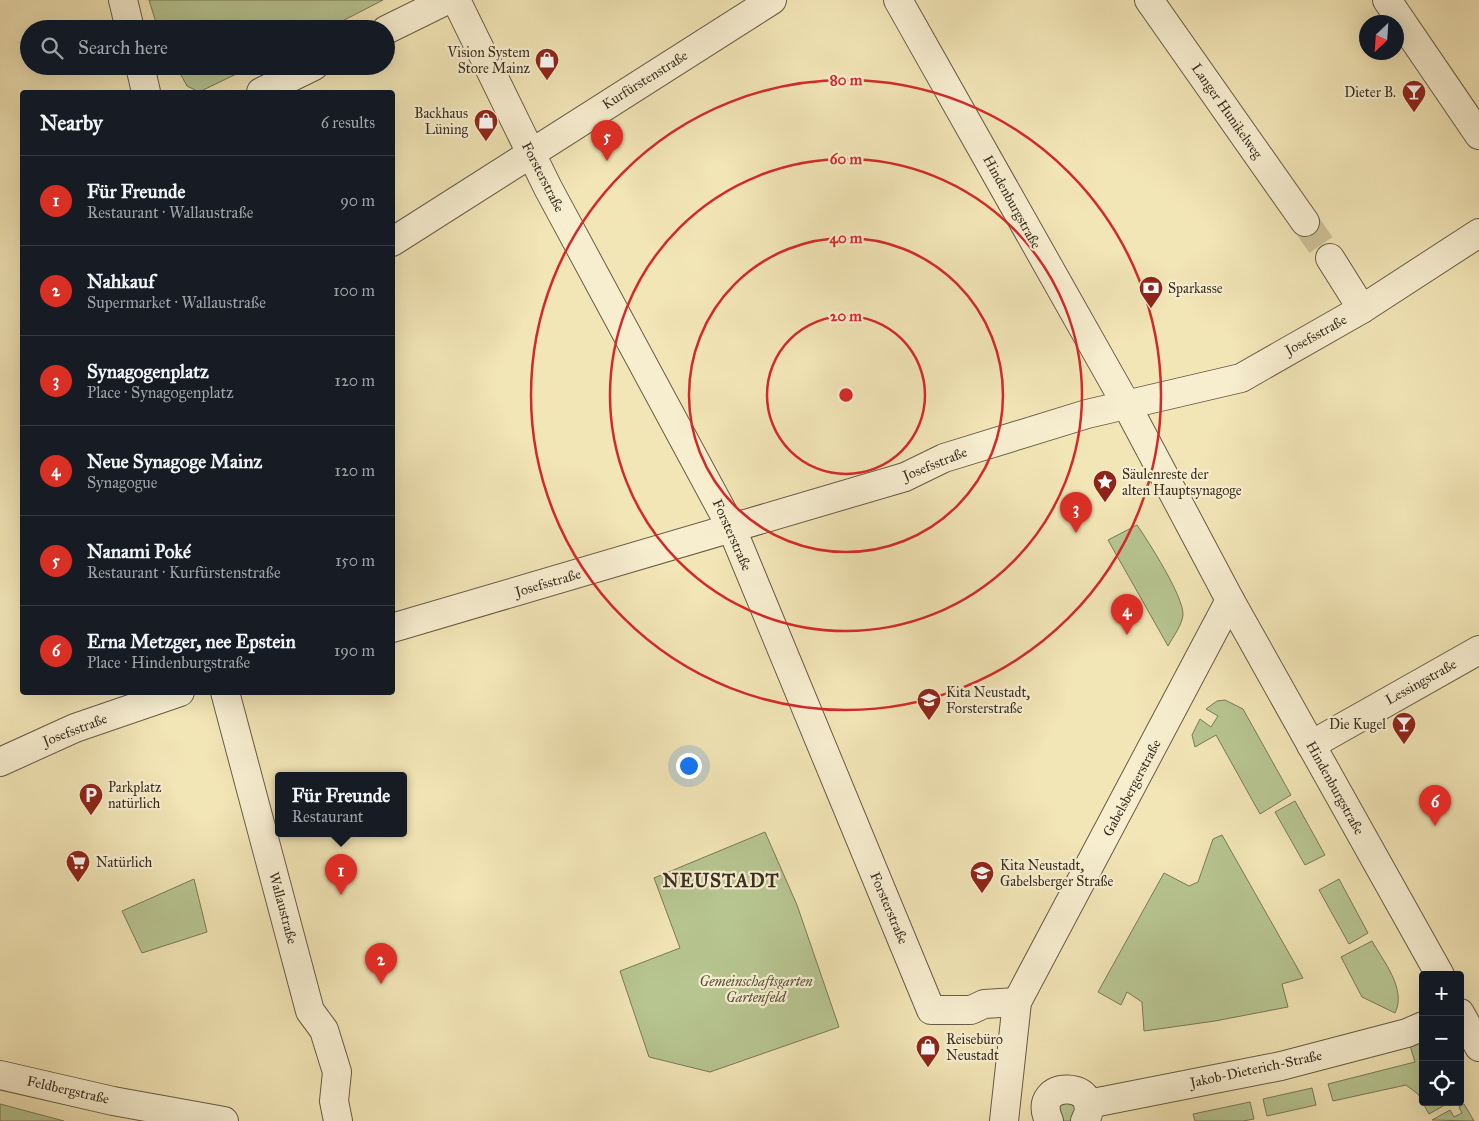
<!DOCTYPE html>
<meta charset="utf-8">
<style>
:root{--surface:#171b24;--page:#20242c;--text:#f1f3f6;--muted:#9ea1a6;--line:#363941;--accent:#d93025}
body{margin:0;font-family:"IM FELL Great Primer",serif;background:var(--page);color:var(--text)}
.controls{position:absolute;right:15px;bottom:15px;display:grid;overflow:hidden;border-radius:5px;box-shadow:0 5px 20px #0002}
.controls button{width:45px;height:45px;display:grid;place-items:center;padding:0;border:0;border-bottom:1px solid var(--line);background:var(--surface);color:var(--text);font:25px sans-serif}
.compass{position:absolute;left:1359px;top:15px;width:45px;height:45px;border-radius:50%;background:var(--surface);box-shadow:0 5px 20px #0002;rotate:205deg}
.you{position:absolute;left:688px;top:765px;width:18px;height:18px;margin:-12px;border:4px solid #fff;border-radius:50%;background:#1a73e8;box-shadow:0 0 0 8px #1a73e833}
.badge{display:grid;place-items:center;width:32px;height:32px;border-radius:50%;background:var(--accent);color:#fff;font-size:16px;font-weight:700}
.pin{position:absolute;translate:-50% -41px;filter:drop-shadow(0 1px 2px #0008)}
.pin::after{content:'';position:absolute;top:26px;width:18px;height:15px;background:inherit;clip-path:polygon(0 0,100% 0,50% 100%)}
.popup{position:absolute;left:275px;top:772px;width:132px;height:65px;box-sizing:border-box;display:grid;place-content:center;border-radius:5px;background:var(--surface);filter:drop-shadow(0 1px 4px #0005);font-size:16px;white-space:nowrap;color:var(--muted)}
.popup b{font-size:19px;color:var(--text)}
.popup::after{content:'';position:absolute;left:50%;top:100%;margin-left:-10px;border:10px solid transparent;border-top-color:var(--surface)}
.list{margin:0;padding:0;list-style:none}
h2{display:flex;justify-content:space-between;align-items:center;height:65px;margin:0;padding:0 20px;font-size:21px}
h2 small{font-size:16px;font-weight:400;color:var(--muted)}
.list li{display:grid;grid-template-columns:32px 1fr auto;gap:15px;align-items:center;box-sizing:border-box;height:90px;padding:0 20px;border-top:1px solid var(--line)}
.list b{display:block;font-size:19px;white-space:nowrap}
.list p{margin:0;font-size:16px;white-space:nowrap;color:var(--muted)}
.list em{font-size:16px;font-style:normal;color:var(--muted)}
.icon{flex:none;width:28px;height:28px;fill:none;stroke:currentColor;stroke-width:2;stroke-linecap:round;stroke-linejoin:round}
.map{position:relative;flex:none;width:1479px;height:1121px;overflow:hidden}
.search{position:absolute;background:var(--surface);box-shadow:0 5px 20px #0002;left:20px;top:20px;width:375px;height:55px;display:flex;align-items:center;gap:12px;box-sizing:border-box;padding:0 18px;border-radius:28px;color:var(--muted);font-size:19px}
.panel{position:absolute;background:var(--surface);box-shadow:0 5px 20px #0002;left:20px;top:90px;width:375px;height:605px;border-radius:5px}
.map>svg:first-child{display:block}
.green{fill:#b7c591;stroke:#787a59}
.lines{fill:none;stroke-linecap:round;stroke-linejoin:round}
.street-tunnel{stroke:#cdc198;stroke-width:28;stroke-dasharray:28 14;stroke-linecap:butt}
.street-casing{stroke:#675c46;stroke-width:30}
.street{stroke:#f7eed0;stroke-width:28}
.ring{fill:none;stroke:#d62828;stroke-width:2.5}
.labels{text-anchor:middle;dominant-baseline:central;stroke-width:4.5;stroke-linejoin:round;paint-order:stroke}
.poi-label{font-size:14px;fill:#392f21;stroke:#f7eed0;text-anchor:start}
.street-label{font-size:14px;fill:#392f21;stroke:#f7eed0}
.park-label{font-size:14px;font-style:italic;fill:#58543d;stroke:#f7eed0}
.district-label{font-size:19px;font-weight:bold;letter-spacing:1px;fill:#392f21;stroke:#f7eed0}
.centre{fill:#d62828;stroke:#f7eed0;stroke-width:2.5}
.ring-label{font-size:15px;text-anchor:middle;font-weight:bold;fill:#d62828;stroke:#f7eed0;stroke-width:4.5;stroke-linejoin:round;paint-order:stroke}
</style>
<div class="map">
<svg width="1479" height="1121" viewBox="0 0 1479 1121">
<rect width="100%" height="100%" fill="#f2e5b6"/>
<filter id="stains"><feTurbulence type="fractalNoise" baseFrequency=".004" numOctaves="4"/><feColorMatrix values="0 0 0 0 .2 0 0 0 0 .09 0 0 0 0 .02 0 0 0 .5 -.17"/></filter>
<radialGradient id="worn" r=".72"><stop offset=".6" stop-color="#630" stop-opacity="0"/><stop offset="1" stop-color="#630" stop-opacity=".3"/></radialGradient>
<g class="green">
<polygon points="149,0 383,0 327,29 158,29"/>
<polygon points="176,66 253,66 199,92 187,86"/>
<path d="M 1137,525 C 1148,541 1184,597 1183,615 C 1182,625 1173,637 1168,646 L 1108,540 Z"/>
<polygon points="1225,700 1243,709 1291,795 1260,814 1216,735 1195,747 1192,735 1200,719 1211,727 1218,716 1206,709 1217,701"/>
<polygon points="1295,801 1325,855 1305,865 1275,812"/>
<polygon points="765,832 797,905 839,1027 710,1072 649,1057 620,971 680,948 654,878"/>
<polygon points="1222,835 1303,978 1282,984 1288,1007 1215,1021 1144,1031 1142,1002 1127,992 1121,1005 1098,992 1164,873 1189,886 1198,882 1213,839"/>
<polygon points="194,879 207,932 142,953 122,911"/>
<polygon points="1339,879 1368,933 1349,944 1319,890"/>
<path d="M 1372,941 C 1383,961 1407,989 1395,1013 L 1362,997 L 1341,957 Z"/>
<polygon points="1423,1032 1423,1102 1450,1102 1429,1114 1418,1094 1406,1085 1333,1101 1328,1084 1415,1062 1407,1036"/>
<polygon points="1312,1088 1316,1105 1267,1116 1263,1099"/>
<polygon points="1075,1097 1077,1121 1058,1121 1052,1108"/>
<polygon points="1250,1102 1254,1119 1243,1121 1195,1121 1193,1114"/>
<polygon points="0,1104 64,1121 0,1121"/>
<polygon points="1464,1104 1474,1121 1432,1120 1450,1110 1454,1117 1462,1113 1459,1107"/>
</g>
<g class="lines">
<polyline class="street-tunnel" points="1305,222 1330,258"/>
<defs>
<g id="street">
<polyline points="123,0 130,29"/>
<polyline points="456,0 548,188 732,529 931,1010 971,1010 984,1004 1017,1002"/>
<polyline points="898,0 1126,404 1230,600 1440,975"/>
<polyline points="1149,0 1305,222"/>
<polyline points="1387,0 1479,135"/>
<polyline points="386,30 447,0"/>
<polyline points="140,66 146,92"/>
<polyline points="261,92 314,66"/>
<polyline points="392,242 772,0"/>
<polyline points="1330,258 1362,309"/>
<polyline points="392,628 905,477 944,458 1087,414 1241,378 1362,309 1479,233"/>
<polyline points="225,692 310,1011 324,1030 337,1072 334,1101 338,1121"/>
<polyline points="1311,745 1479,650"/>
<polyline points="0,762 75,728 180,692"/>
<polyline points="1460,1013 1479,1047"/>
<polyline points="0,1075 113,1101 224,1121"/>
<polyline points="1088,1104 1281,1066 1407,1033 1423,1026"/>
<polyline points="1004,1121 1017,1002 1230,600"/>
<path d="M 1049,1121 C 1029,1077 1107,1081 1085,1121"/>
</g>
</defs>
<use href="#street" class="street-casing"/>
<use href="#street" class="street"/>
</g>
<g class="ring">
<circle cx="846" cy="395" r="79"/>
<circle cx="846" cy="395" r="157"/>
<circle cx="846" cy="395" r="236"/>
<circle cx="846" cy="395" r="315"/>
</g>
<defs>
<symbol id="shop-pin" viewBox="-11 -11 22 30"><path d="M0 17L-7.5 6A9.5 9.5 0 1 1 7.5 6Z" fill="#8f2418" stroke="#f7eed0"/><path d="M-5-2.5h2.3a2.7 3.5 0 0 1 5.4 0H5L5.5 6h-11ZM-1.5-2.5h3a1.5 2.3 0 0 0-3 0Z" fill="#fff"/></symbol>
<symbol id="bar-pin" viewBox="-11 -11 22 30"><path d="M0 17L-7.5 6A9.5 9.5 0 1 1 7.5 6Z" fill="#8f2418" stroke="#f7eed0"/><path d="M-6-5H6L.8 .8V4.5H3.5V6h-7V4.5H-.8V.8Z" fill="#fff"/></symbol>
<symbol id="bank-pin" viewBox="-11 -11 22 30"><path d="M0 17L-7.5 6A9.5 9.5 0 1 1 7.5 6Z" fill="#8f2418" stroke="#f7eed0"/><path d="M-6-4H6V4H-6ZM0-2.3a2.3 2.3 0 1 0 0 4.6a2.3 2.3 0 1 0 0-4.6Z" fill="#fff"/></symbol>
<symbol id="sight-pin" viewBox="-11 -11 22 30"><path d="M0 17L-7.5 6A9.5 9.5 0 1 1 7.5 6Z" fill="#8f2418" stroke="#f7eed0"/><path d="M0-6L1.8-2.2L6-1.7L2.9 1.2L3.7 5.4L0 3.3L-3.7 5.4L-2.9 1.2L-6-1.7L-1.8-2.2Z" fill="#fff"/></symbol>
<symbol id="school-pin" viewBox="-11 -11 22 30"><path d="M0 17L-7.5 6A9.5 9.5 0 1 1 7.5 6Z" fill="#8f2418" stroke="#f7eed0"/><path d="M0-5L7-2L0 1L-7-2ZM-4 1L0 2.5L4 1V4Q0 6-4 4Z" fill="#fff"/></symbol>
<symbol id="parking-pin" viewBox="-11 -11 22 30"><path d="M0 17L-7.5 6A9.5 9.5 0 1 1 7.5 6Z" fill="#8f2418" stroke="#f7eed0"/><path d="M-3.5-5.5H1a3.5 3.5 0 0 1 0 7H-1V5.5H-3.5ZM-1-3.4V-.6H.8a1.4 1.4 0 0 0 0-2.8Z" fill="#fff"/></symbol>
<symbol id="supermarket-pin" viewBox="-11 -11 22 30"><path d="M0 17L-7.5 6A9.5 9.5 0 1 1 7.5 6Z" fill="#8f2418" stroke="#f7eed0"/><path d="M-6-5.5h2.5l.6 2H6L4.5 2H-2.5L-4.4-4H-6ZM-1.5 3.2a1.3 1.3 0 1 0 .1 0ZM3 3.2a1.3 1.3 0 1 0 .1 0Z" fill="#fff"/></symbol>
</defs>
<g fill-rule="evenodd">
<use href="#shop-pin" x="533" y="46" width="28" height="38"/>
<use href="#bar-pin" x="1400" y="78" width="28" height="38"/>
<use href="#shop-pin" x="472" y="107" width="28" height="38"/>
<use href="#bank-pin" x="1137" y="274" width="28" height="38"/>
<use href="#sight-pin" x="1091" y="468" width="28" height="38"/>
<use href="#school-pin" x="915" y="686" width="28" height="38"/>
<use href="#bar-pin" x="1390" y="710" width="28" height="38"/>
<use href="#parking-pin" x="77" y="781" width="28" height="38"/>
<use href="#supermarket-pin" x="64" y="848" width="28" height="38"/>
<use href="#school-pin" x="968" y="859" width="28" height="38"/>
<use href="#shop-pin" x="914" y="1033" width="28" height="38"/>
</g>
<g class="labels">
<g class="poi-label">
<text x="530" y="52" text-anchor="end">Vision System<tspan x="530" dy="16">Store Mainz</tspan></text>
<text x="1396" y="92" text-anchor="end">Dieter B.</text>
<text x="468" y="113" text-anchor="end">Backhaus<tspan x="468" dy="16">Lüning</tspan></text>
<text x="1168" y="288">Sparkasse</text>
<text x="1122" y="474">Säulenreste der<tspan x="1122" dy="16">alten Hauptsynagoge</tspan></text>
<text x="946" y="692">Kita Neustadt,<tspan x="946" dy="16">Forsterstraße</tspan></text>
<text x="1386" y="724" text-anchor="end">Die Kugel</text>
<text x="108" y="787">Parkplatz<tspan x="108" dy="16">natürlich</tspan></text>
<text x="96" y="862">Natürlich</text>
<text x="1000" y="865">Kita Neustadt,<tspan x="1000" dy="16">Gabelsberger Straße</tspan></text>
<text x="946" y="1039">Reisebüro<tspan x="946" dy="16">Neustadt</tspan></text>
</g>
<g class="street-label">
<text transform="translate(645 80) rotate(-32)">Kurfürstenstraße</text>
<text transform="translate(1227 111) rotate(55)">Langer Hunikelweg</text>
<text transform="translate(543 177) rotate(63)">Forsterstraße</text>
<text transform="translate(1012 202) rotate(61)">Hindenburgstraße</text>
<text transform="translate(1316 335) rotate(-29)">Josefsstraße</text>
<text transform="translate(935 464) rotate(-22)">Josefsstraße</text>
<text transform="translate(732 535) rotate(66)">Forsterstraße</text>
<text transform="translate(548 583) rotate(-16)">Josefsstraße</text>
<text transform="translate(1421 682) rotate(-29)">Lessingstraße</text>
<text transform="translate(75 730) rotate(-21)">Josefsstraße</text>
<text transform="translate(1132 788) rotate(-62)">Gabelsbergerstraße</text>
<text transform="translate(1335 788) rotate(61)">Hindenburgstraße</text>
<text transform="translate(283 908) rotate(75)">Wallaustraße</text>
<text transform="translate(889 908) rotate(67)">Forsterstraße</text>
<text transform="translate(1256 1069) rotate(-12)">Jakob-Dieterich-Straße</text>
<text transform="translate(68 1090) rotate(13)">Feldbergstraße</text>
</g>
<g class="park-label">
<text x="756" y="981">Gemeinschaftsgarten<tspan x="756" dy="16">Gartenfeld</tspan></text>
</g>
<g class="district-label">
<text x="721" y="880">NEUSTADT</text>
</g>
</g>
<circle cx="846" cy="395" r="8" class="centre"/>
<g class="ring-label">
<text x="846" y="85">80 m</text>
<text x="846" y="164">60 m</text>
<text x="846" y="243">40 m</text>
<text x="846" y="321">20 m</text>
</g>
<rect width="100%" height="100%" filter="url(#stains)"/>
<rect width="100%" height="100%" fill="url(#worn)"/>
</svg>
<div class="controls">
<button>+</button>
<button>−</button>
<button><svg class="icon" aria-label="locate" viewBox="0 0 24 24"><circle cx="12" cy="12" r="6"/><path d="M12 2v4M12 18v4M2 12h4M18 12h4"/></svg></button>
</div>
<svg class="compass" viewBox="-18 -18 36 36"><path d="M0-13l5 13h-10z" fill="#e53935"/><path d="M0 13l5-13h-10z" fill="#9ea1a6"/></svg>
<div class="you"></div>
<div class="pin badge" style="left:341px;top:895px">1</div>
<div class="popup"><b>Für Freunde</b>Restaurant</div>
<div class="pin badge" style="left:381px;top:984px">2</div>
<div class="pin badge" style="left:1076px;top:533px">3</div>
<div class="pin badge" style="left:1127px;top:635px">4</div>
<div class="pin badge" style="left:607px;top:161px">5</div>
<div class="pin badge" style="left:1435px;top:826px">6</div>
<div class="search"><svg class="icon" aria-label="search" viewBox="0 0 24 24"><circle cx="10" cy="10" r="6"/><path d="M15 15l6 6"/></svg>Search here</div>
<section class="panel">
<h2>Nearby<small>6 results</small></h2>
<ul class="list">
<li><span class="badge">1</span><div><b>Für Freunde</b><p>Restaurant · Wallaustraße</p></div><em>90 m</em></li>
<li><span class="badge">2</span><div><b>Nahkauf</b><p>Supermarket · Wallaustraße</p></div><em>100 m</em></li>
<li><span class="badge">3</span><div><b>Synagogenplatz</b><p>Place · Synagogenplatz</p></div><em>120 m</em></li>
<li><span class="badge">4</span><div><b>Neue Synagoge Mainz</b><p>Synagogue</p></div><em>120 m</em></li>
<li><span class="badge">5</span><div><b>Nanami Poké</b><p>Restaurant · Kurfürstenstraße</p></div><em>150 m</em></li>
<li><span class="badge">6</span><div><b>Erna Metzger, nee Epstein</b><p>Place · Hindenburgstraße</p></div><em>190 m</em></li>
</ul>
</section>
</div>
